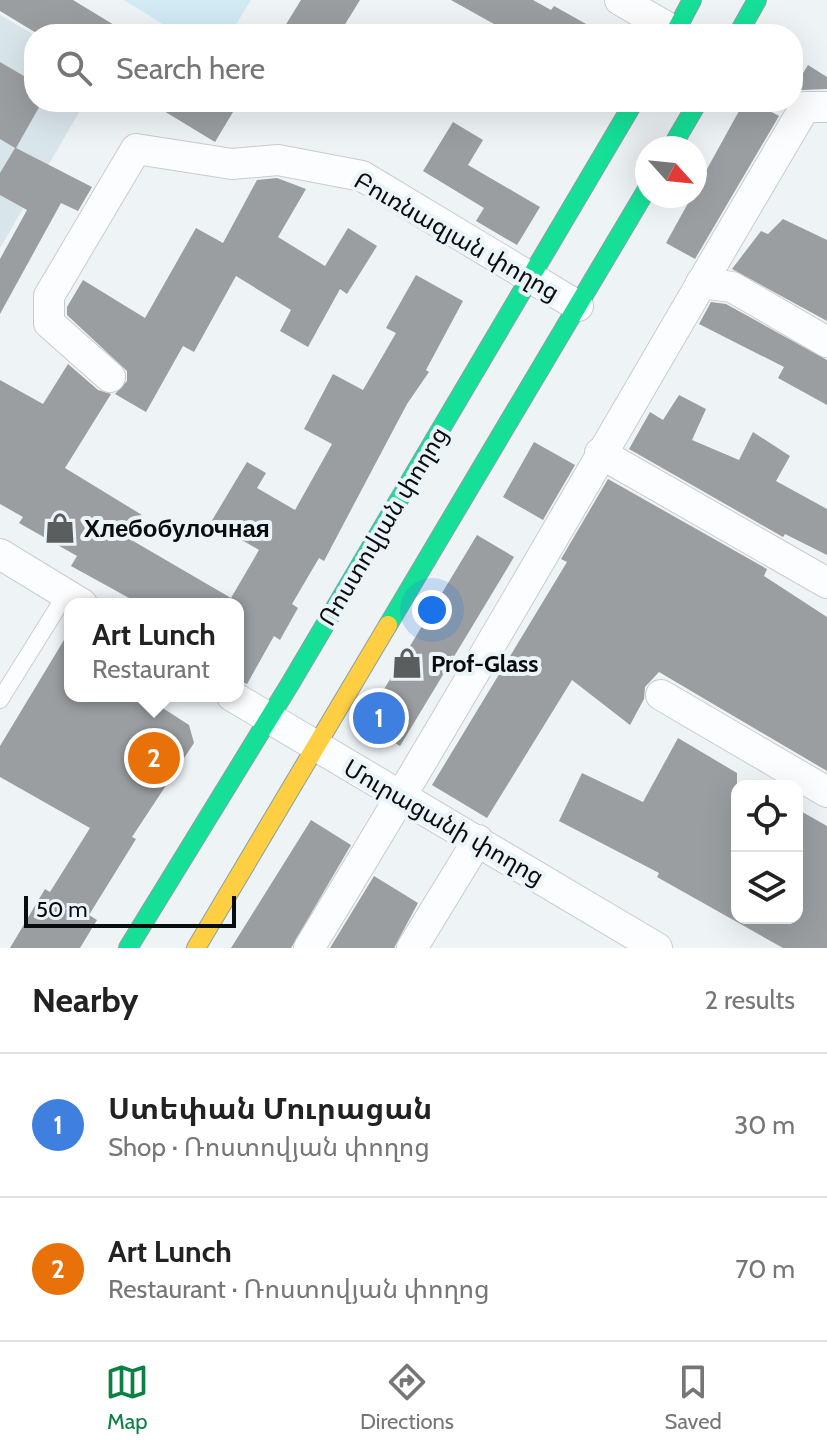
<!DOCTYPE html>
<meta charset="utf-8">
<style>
:root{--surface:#fff;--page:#f2f2f2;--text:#222;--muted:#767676;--line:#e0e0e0;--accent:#0b8043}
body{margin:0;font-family:Cabin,"Noto Sans Armenian",sans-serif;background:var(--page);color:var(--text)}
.controls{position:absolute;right:24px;bottom:24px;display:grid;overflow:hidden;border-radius:16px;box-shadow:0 8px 32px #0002}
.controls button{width:72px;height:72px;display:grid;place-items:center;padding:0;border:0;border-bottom:2px solid var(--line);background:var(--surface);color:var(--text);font:40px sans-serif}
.compass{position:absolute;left:635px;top:136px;width:72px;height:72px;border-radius:50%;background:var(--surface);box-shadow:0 8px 32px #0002;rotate:117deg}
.scale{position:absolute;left:24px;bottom:20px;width:212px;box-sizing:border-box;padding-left:8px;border:4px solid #0a0d0e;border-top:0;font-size:22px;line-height:28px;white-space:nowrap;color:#0a0d0e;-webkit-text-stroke:6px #eaf4f9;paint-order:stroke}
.you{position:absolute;left:432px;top:610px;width:28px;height:28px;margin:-20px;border:6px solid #fff;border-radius:50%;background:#1a73e8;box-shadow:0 0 0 12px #1a73e833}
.badge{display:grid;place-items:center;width:52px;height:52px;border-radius:50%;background:var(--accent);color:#fff;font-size:26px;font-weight:700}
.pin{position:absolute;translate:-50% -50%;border:4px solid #fff;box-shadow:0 2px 8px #0006}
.popup{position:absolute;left:64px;top:598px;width:180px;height:104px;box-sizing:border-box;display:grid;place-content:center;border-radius:16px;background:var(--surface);filter:drop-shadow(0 2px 6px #0005);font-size:26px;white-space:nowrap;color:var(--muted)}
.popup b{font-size:30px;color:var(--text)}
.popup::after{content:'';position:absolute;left:50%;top:100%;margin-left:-16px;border:16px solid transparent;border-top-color:var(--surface)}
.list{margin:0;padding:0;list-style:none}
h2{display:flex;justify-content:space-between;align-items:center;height:104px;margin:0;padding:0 32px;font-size:34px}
h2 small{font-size:26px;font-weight:400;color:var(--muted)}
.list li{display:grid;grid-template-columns:52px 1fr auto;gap:24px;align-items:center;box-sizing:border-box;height:144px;padding:0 32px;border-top:2px solid var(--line)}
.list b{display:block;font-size:30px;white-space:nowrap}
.list p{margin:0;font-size:26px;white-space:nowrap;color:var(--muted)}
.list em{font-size:26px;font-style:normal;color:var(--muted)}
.icon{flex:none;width:44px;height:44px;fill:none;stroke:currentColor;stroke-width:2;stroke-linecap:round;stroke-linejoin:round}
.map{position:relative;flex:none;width:827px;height:948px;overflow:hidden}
.search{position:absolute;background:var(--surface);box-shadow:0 8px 32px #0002;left:24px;right:24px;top:24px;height:88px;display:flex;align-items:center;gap:20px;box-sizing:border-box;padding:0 28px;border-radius:32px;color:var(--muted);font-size:30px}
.sheet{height:392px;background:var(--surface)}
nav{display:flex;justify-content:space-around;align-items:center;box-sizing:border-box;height:112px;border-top:2px solid var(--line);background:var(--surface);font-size:22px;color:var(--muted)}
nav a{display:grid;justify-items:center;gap:4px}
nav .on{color:var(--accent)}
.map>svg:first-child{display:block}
.built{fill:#d8e5ea}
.green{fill:#d1eaf4}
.building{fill:#9a9ea0}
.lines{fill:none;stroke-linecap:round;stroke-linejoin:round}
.lane-casing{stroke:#c9cccf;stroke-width:18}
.street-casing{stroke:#c9cccf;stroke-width:32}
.fast-casing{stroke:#88a0a8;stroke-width:20}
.slow-casing{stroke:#88a0a8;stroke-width:20}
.lane{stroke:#fcfdfe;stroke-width:16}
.street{stroke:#fcfdfe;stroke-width:30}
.fast{stroke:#16e098;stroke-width:18}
.slow{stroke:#ffcf43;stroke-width:18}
.labels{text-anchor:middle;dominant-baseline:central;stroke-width:8;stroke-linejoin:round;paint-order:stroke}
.street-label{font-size:24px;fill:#0a0d0e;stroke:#eaf4f9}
.poi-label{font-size:24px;font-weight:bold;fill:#0a0d0e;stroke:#eaf4f9;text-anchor:start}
</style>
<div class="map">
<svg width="827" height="948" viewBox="0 0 827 948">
<rect width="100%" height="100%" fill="#eef3f6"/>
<polygon class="built" points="0,15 34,35 34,102 85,102 0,248"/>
<polygon class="green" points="124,0 251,0 230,34 179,34"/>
<g class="building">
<polygon points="0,0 73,0 129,34 38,34 0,11"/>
<polygon points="301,0 360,0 339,34 280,34"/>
<polygon points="451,0 533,0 551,10 554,6 604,34 512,34"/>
<polygon points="0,62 34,82 34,102 42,102 16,148 92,187 78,211 61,203 0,314 0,259 27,210 0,195 0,173 15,148 0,139"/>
<polygon points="808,65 827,77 827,89 802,90 795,86"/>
<polygon points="149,102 239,102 215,142"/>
<polygon points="744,102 753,102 779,116 695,259 666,243"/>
<polygon points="453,122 483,140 468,165 540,207 517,245 476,221 484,208 423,171"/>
<polygon points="277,178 306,189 278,237 325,266 348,228 377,246 347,294 340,289 308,347 280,331 291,310 236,276 194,352 183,346 146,412 115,394 127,381 127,371 67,315 67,307 83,280 145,318 196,228 223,243 257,180"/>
<polygon points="783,219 827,240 827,321 732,269 761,231 768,234"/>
<polygon points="416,275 463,301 426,370 429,372 407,404 324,561 319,558 292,604 298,608 280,640 274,636 247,684 238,680 238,604 140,604 71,566 77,556 19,523 23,517 0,504 0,380 43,404 68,364 98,390 111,394 65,468 142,515 128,538 231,598 259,550 211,522 247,462 266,473 257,488 295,510 332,444 304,429 333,374 363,390 396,333 386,328"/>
<polygon points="711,302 726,304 827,360 827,405 778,378 784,367 699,324"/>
<polygon points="679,395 706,409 692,440 739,460 753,432 790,456 776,481 827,509 827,555 785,534 783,537 629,449 650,412 663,420"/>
<polygon points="534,442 575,465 543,520 503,497"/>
<polygon points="608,479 767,569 764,576 827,617 827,771 659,672 645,687 644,699 630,725 572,680 487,818 432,785 567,562 561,559"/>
<polygon points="477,535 514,557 400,746 363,724"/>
<polygon points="70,630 70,696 144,696 189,725 194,743 132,837 136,839 89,915 97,920 80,948 10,948 45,889 50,892 90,828 0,777 0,746"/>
<polygon points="678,738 737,773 737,918 797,918 797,809 827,826 827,948 783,948 657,877 659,873 559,821 582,773 643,802"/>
<polygon points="311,820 351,845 291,948 231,948"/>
<polygon points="374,876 418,903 394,948 330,948"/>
</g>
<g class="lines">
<defs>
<polyline id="lane" points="0,700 66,594"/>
<g id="street">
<polyline points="620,0 679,34"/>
<polyline points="701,283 732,287 827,342"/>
<polyline points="110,377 49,323 49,296 136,149 232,164 278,160 362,176 578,306"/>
<polyline points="600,453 827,583"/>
<polyline points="0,554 82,604"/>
<polyline points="661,695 827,792"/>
<polyline points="232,696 657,948"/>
<path d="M 309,948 C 479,671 639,387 805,107 L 827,107"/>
<polyline points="412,948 478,840"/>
</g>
<g id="fast">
<polyline points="674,34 692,0"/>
<polyline points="738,34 757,0"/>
<polyline points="671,148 698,102"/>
<polyline points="388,625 647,189"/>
<polyline points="128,948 290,684 634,102"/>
</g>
<polyline id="slow" points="196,948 388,625"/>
</defs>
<use href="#lane" class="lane-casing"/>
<use href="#street" class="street-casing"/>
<use href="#fast" class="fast-casing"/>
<use href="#slow" class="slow-casing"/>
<use href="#lane" class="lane"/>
<use href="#street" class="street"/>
<use href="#fast" class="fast"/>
<use href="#slow" class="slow"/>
</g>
<defs>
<symbol id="shop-bare" viewBox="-9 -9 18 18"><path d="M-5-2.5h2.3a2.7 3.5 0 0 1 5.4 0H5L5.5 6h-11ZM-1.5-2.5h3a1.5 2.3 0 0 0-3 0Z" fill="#5a5e5f" stroke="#eaf4f9" stroke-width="2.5" paint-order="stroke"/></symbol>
</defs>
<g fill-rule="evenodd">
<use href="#shop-bare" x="38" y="506" width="44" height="44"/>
<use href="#shop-bare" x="385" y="641" width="44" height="44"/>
</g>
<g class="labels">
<g class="street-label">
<text transform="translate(457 236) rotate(30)">Բուռնազյան փողոց</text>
<text transform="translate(383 526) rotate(-59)">Ռոստովյան փողոց</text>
<text transform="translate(444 822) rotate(30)">Մուրացանի փողոց</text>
</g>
<g class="poi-label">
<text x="84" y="528">Хлебобулочная</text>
<text x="431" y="663">Prof-Glass</text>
</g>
</g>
</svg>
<div class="controls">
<button><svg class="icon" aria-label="locate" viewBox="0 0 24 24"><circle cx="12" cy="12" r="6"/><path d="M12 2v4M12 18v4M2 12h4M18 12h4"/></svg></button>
<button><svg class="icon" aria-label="layers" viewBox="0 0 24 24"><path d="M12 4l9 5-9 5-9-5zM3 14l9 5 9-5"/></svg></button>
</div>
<svg class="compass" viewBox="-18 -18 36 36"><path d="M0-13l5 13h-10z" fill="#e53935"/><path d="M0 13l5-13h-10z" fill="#767676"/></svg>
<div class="scale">50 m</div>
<div class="you"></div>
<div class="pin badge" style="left:379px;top:718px;background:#3f7fe0">1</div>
<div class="pin badge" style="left:154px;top:758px;background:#e8710a">2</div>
<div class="popup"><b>Art Lunch</b>Restaurant</div>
<div class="search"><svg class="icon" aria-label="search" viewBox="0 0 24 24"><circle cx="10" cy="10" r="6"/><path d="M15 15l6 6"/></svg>Search here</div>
</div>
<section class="sheet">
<h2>Nearby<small>2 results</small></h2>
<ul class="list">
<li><span class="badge" style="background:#3f7fe0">1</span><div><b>Ստեփան Մուրացան</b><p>Shop · Ռոստովյան փողոց</p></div><em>30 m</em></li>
<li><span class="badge" style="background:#e8710a">2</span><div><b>Art Lunch</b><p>Restaurant · Ռոստովյան փողոց</p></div><em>70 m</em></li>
</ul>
</section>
<nav>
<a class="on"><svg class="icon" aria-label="map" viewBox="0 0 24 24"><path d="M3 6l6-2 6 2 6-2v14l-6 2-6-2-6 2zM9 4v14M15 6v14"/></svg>Map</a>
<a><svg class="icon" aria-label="directions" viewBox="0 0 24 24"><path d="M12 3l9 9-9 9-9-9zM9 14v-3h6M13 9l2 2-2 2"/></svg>Directions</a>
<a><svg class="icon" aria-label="saved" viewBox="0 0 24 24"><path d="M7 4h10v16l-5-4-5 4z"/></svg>Saved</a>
</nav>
